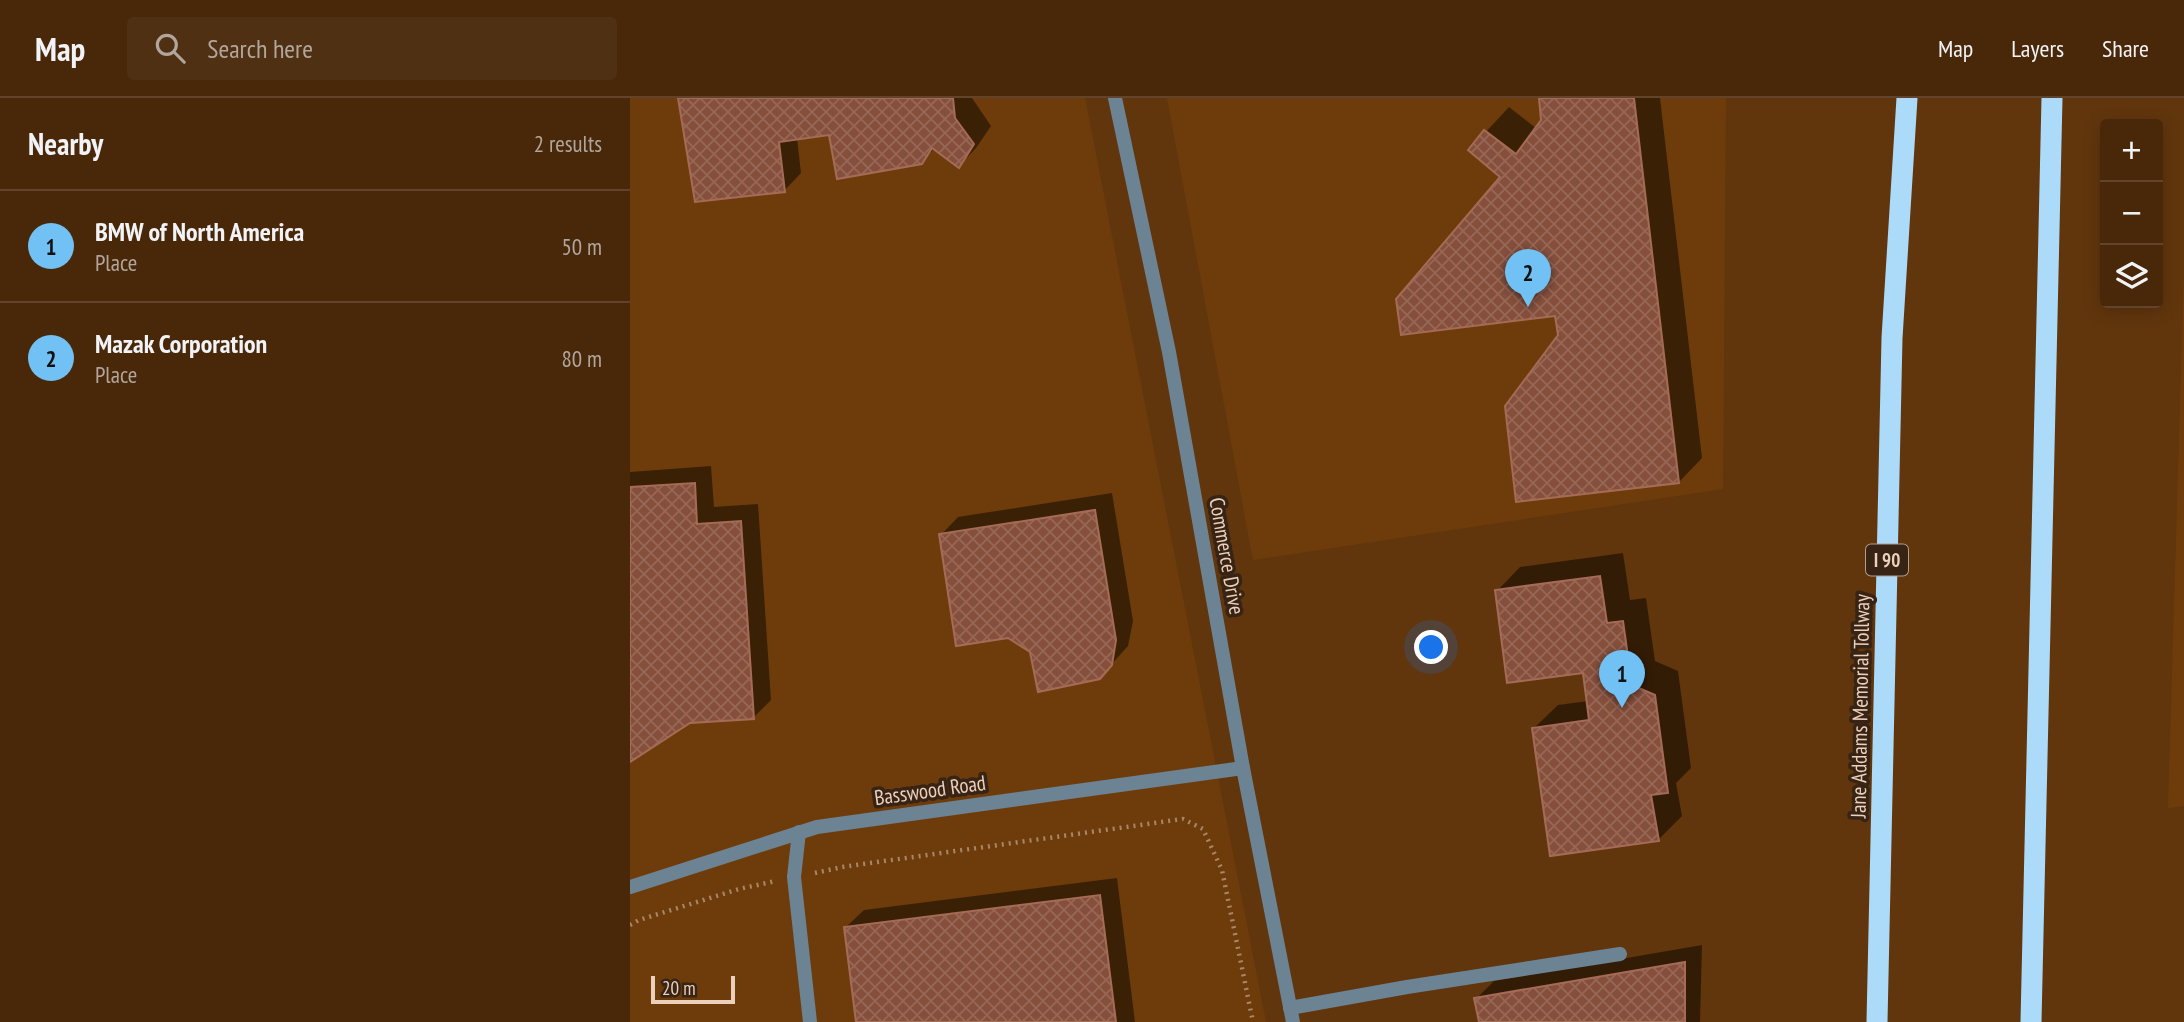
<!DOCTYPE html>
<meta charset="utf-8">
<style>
:root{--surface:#49280a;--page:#503013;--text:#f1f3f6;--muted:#b1a69c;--line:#61442b;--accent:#72c1f5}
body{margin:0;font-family:"PT Sans Narrow",sans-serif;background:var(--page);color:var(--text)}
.controls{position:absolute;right:21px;top:21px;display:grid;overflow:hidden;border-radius:7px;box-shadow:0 4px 18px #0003}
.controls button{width:63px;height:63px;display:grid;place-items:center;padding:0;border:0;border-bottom:2px solid var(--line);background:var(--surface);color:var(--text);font:35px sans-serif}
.scale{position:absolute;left:21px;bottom:18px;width:84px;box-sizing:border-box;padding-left:7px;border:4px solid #ebd0bc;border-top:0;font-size:19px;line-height:24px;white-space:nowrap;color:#ebd0bc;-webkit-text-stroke:5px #382414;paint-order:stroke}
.you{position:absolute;left:802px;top:550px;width:24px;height:24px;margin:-18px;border:5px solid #fff;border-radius:50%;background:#1a73e8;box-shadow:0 0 0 10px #1a73e833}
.badge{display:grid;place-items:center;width:46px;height:46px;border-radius:50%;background:var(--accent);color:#111;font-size:23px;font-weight:700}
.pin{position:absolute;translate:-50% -58px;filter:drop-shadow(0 2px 4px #0008)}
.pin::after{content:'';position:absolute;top:37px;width:24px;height:21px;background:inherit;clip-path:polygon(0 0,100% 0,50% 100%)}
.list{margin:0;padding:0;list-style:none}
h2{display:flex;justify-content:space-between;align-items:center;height:91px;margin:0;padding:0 28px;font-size:30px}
h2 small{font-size:23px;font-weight:400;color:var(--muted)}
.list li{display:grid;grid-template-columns:46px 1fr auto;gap:21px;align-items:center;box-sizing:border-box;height:112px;padding:0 28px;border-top:2px solid var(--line)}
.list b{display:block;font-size:26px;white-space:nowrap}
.list p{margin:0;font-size:23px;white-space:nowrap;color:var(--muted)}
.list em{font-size:23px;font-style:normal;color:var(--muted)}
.icon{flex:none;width:38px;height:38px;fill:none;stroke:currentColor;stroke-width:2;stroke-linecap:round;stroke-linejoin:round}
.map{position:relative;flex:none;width:1554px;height:924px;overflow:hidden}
header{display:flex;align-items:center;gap:42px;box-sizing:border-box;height:98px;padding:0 35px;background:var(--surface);border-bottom:2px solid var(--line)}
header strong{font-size:33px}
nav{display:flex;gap:38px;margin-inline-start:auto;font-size:24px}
.search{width:490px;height:63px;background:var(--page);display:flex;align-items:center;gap:18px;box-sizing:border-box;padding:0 24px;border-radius:7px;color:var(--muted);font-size:26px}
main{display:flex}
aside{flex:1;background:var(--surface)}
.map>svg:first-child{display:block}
.built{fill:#6e3c0b}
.shadow{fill:#0007}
.building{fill:url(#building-cross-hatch);stroke:#a56b57;stroke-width:2}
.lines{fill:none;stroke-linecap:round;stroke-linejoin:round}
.path{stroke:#a88668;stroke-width:4.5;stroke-dasharray:2 5;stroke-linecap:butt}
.lane{stroke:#6c8394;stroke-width:14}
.street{stroke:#6c8394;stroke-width:14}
.highway{stroke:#acdaf9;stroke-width:21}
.labels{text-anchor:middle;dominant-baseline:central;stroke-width:7;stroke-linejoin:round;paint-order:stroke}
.shield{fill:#382414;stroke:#b59c8a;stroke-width:2}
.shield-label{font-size:19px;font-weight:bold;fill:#ebd0bc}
.street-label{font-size:21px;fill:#ebd0bc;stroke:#382414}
</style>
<header>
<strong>Map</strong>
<div class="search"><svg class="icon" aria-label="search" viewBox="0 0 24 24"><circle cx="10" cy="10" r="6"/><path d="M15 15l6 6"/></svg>Search here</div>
<nav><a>Map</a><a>Layers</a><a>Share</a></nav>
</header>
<main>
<aside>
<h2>Nearby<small>2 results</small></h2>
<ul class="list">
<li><span class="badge">1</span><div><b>BMW of North America</b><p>Place</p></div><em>50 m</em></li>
<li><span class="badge">2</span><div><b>Mazak Corporation</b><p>Place</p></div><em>80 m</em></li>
</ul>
</aside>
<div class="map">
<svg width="1554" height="924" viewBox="0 0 1554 924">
<defs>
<pattern id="building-cross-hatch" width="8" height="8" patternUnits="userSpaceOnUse" patternTransform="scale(1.75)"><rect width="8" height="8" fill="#864f3c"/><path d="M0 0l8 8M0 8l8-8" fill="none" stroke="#976756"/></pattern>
</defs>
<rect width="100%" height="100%" fill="#61360d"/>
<g class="built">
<polygon points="0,0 455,0 636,924 0,924"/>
<polygon points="537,0 1096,0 1093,391 623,462"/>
<polygon points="1554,174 1554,708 1538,710"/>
</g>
<g class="shadow">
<polygon points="50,0 342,0 361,28 346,50 329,68 305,50 291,64 200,35 167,40 171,75 154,93"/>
<polygon points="911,0 1030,0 1072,360 1049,384 927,216 873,79 840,51 879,9 907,31 913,22"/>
<polygon points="81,368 84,409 128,406 141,602 124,619 60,623 0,662 0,374"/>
<polygon points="482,395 503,523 498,548 469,580 402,553 311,437 328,419"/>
<polygon points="993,455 1000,502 1016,500 1025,563 1048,573 1061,670 1046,685 1052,718 1028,742 904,630 928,607 958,603 954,573 867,493 890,469"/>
<polygon points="487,780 505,924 228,924 216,829 234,812"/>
<polygon points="1072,847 1070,924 851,924 846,901 864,883"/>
</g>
<g class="building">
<polygon points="48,0 323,0 325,20 344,46 329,70 302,50 292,66 207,81 199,37 149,44 155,94 65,104"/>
<polygon points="909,0 1004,0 1049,385 886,404 875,308 928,237 925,218 771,237 766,201 870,79 838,52 854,32 886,56 911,22"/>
<polygon points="65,385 67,426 111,423 124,621 60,625 0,664 0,389"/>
<polygon points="465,412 486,542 482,567 470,581 408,594 400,554 378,540 326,548 309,436"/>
<polygon points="970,478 977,525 993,523 1002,587 1025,597 1038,695 1021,697 1029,743 920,758 902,630 959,622 953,575 877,585 865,492"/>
<polygon points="470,797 486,924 226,924 214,829"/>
<polygon points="1055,864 1055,924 849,924 844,900"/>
</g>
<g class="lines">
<g class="path">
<polyline points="185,775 212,769 553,721 573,731 592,772 623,924"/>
<polyline points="0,827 9,822 109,791 146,783"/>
</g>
<g class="lane">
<polyline points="169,734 164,779 180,924"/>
<polyline points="660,910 777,889 990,856"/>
</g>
<g class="street">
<polyline points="485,0 539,254 613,670 663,924"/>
<polyline points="0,789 187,729 613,670"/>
</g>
<g class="highway">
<polyline points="1247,924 1262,240 1277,0"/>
<polyline points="1401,924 1422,0"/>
</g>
</g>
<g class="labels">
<rect class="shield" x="1236" y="446.5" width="42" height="31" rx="5"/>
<g class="shield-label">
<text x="1257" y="462">I 90</text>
</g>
<g class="street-label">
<text transform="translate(597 458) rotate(80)">Commerce Drive</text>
<text transform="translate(1230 608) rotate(-89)">Jane Addams Memorial Tollway</text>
<text transform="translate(300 692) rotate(-8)">Basswood Road</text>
</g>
</g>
</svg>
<div class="controls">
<button>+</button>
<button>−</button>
<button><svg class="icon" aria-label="layers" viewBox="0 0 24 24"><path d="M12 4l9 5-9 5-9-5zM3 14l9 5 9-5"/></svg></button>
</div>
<div class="scale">20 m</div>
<div class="you"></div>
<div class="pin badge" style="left:992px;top:610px">1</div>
<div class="pin badge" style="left:898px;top:209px">2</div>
</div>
</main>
